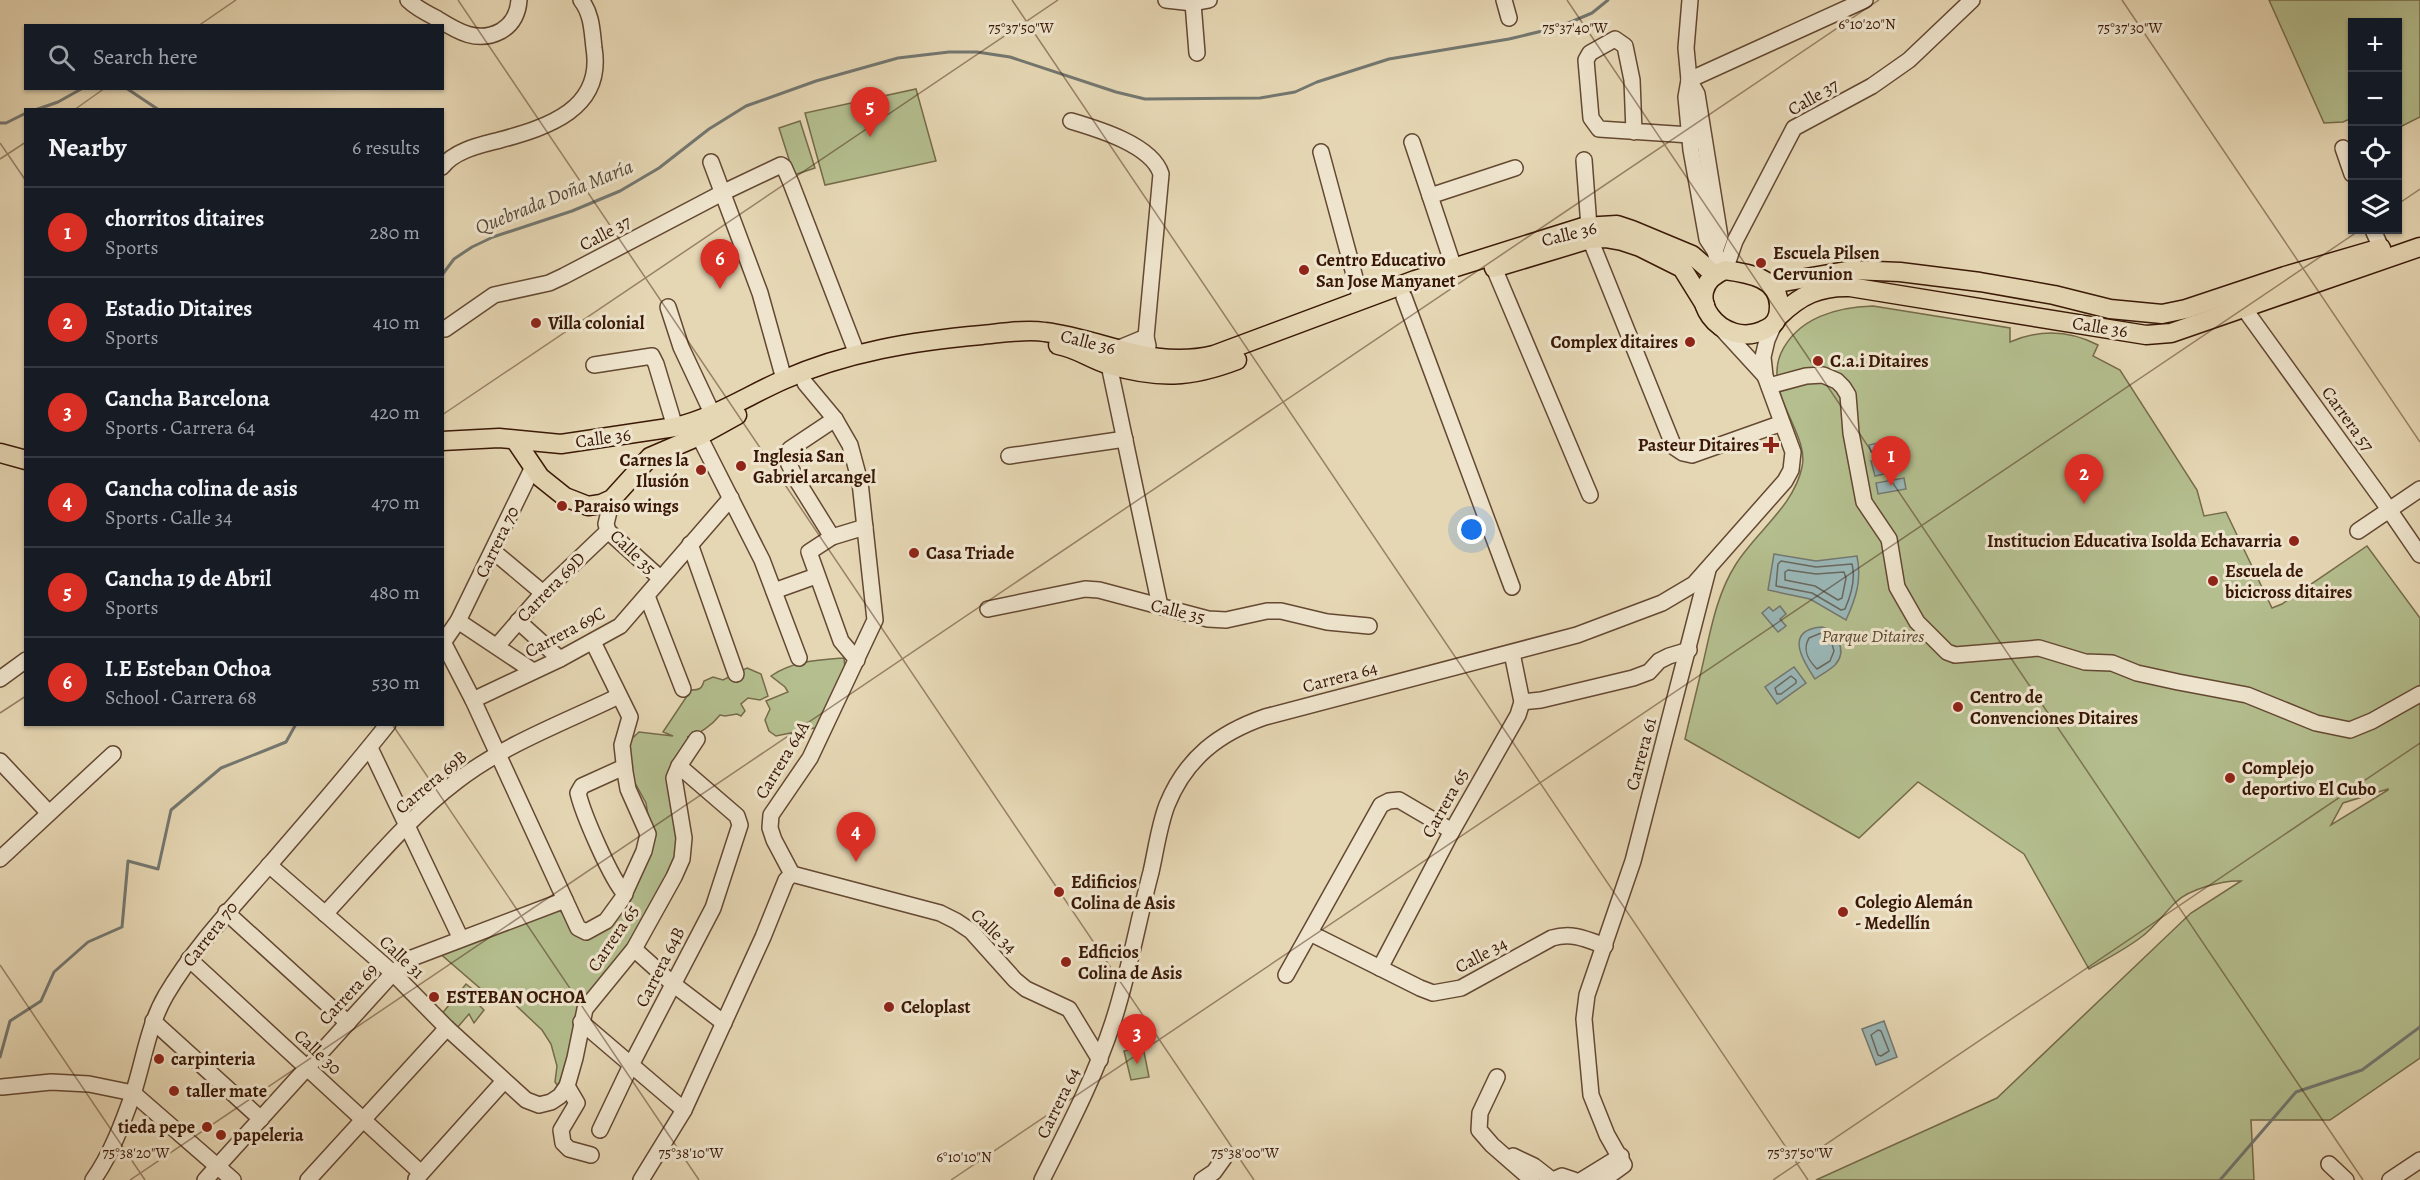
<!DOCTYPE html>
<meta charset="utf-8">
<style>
:root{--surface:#171b24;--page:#20242c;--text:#f1f3f6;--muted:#9ea1a6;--line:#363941;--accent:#d93025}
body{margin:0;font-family:Alegreya,serif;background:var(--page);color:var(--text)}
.controls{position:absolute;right:18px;top:18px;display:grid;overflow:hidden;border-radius:0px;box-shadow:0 2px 4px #0004}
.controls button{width:54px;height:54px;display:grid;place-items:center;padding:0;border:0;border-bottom:2px solid var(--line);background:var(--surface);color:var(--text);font:30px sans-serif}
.you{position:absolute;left:1472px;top:530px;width:21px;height:21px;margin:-15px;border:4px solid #fff;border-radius:50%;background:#1a73e8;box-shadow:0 0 0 9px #1a73e833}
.badge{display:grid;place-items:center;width:39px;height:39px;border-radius:50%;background:var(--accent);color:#fff;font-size:20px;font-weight:700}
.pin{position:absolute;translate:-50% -50px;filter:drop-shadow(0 2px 3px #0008)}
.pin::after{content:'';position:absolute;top:32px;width:21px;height:18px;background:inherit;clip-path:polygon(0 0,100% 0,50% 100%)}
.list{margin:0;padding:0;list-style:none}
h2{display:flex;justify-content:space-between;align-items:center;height:78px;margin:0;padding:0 24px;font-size:26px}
h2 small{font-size:20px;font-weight:400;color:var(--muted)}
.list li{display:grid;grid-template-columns:39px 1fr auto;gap:18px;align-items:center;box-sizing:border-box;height:90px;padding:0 24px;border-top:2px solid var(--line)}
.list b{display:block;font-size:22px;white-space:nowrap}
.list p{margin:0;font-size:20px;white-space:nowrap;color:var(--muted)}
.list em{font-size:20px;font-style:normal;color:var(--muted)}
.icon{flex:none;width:33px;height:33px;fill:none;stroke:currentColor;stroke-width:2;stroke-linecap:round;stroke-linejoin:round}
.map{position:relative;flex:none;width:2420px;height:1180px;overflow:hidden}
.search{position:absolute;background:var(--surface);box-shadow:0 2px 4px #0004;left:24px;top:24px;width:420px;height:66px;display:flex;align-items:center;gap:15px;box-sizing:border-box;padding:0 21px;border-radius:0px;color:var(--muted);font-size:22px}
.panel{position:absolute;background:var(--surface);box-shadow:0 2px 4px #0004;left:24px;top:108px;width:420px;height:618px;border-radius:0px}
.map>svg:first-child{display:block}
.green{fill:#b4be8e;stroke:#766b4a;stroke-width:1.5;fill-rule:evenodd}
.water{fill:#9ab7b7;stroke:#737770;stroke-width:1.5}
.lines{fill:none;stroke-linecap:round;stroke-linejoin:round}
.shore{stroke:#6a685e;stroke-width:1.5}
.stream{stroke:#737770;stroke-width:3}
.minor-casing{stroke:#644832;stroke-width:18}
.major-casing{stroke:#391806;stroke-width:21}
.minor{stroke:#efe5ce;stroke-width:15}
.major{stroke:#e6d7b4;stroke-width:18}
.ticks{fill:none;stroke:#391806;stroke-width:1.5;stroke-opacity:0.45}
.poi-dot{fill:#8f2418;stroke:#efe5ce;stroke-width:2}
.labels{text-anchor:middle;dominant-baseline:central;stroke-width:6;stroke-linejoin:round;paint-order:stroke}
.street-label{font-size:18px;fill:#391806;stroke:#efe5ce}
.poi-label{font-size:18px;font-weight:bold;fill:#391806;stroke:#efe5ce;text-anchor:start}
.park-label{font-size:18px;font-style:italic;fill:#5e4a2f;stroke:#efe5ce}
.water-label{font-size:20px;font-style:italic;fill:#56483b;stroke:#efe5ce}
.ticks-label{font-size:15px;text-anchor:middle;fill:#391806;stroke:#efe5ce;stroke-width:6;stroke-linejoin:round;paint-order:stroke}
</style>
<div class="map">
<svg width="2420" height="1180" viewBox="0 0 2420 1180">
<rect width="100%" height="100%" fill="#e6d7b4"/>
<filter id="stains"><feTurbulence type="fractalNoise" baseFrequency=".00333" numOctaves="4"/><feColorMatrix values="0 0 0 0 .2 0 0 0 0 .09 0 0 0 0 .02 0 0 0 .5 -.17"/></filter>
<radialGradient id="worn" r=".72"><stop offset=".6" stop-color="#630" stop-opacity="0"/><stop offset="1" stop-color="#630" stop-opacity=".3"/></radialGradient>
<g class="green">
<polygon points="2269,0 2420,0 2420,117 2398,128 2398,22 2352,22 2352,118 2343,122 2324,123"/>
<polygon points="916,89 936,161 825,185 805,113"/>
<polygon points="800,121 815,168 794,175 779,128"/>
<path d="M 1873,306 L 2010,328 L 2010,342 C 2040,329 2069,330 2098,345 L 2093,356 L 2120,370 L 2197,490 L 2204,516 L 2226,512 L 2272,608 L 2282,604 L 2367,546 L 2420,618 L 2420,1058 L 2330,1120 L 2251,1120 L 2254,1180 L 1816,1180 L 1997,1098 L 2191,913 L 2241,881 C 2224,880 2189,889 2176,902 C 2164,913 2154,928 2140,938 C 2124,950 2106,959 2089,969 L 2024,854 L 1918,782 L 1859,838 L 1685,739 C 1690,716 1696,694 1701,672 C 1710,635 1715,597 1736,564 C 1756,532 1794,506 1802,467 C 1810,434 1763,394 1781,353 C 1798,317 1838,307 1873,306 ZM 2388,789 L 2388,790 L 2331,825 L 2343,803 Z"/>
<path d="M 844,658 L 845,668 L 819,727 L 776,736 L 769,731 L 765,720 L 770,709 L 766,701 L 788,692 L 785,687 L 771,676 C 793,661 818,660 844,658 Z"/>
<path d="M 747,668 L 761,674 L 768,696 L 760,700 L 748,698 L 741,704 L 745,711 L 741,716 L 737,714 L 725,716 L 720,715 C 713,724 699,735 687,737 L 693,738 L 675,765 L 681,857 L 630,946 L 590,994 L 578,1003 L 572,1052 L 558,1086 L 555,1082 L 557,1066 L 551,1044 L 542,1030 L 506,996 L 481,989 L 437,951 L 556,906 L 577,930 L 587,934 L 626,911 L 631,899 L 635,876 L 651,834 L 646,803 L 629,772 L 626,744 L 639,732 L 673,736 L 663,732 L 691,690 C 699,690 702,689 704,681 L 713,677 L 723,680 Z"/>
<polygon points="466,984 484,998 478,1004 484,1010 474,1023 469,1014 457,1028 441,1015"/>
<polygon points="1143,1047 1149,1077 1131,1080 1124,1051"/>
</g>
<g class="water">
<polygon points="1890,440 1891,447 1884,449 1885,454 1889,456 1897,454 1901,470 1875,476 1871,461 1878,459 1880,455 1878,450 1871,452 1869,445"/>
<polygon points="1904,478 1906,489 1878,494 1876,483"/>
<path d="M 1774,554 L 1816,561 L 1857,556 C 1862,580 1856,598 1846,620 L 1810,599 L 1768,590 Z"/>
<polygon points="1780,606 1786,614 1780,619 1786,626 1778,632 1762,613 1769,607 1773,611"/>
<path d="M 1822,627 C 1837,631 1848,651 1835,665 C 1830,670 1822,674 1815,679 C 1803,661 1783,630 1822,627 Z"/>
<polygon points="1794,667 1806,683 1777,704 1765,687"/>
<polygon points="1884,1021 1897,1057 1876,1065 1862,1029"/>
</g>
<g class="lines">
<g class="shore">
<path d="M 1781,561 L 1816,567 L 1852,564 C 1856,579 1851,595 1845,609 L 1841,610 L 1812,593 L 1776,586 L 1778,564 Z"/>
<polygon points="1788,570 1816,574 1844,572 1846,578 1842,598 1838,600 1815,586 1785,580 1785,572"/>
<path d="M 1821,633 L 1830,637 L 1834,651 L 1830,661 L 1817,669 C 1808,660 1802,650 1809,638 Z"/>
<polygon points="1791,676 1796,680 1796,683 1781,694 1777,694 1775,688"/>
<polygon points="1878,1030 1881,1031 1889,1051 1881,1056 1878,1055 1871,1035"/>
</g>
<g class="stream">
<polyline points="126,88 159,110"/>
<polyline points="35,110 58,102 83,88"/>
<polyline points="0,123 6,123 26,113"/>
<polyline points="442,275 454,259 472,247 493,237 572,211 620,191 659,168 709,129 746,106 816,81 898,58 949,52 977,52 1010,57 1116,92 1145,99 1260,98 1295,92 1317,82 1389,59 1509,39 1559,27 1592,13 1608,0"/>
<polyline points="0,1057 10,1021 41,1001 54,972 88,942 122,927 128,861 158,869 171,810 221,768 286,742 296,724"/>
<polyline points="2220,1180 2296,1092 2362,1070 2420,1027"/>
</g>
<defs>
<g id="minor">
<path d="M 408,0 C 416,8 426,13 436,18 C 457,31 477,44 501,31 C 513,24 518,14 519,0"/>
<polyline points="1166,0 1193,3 1209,0"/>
<polyline points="1504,0 1509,18"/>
<polyline points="1690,0 1686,48 1689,80 1686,97 1691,150 1707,239 1715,251 1720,272"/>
<polyline points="1193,3 1197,53"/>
<polyline points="1689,80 1865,0"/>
<polyline points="1689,80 1697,94 1720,237 1715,251"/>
<path d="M 1071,121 C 1098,129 1152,145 1161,174 L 1146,337 L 1148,346"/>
<polyline points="1634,132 1632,80 1625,46 1615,39 1590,53 1586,60 1591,118 1599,129 1690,135"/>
<polyline points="1412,142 1454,268"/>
<polyline points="2343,148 2352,174"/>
<polyline points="1321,152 1361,300"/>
<polyline points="1584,160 1589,227"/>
<polyline points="711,162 760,293 784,379"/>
<path d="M 442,167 C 455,150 481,145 500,140 C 548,127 604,109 594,48 C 592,31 592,14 581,0"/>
<polyline points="1430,196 1515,168"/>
<polyline points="2373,230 2381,248"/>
<polyline points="1590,239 1674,447 1683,453 1692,455 1782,423"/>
<polyline points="1494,268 1590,495"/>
<polyline points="1725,270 1735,241 1794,128 1872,86 1909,60 1972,0"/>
<polyline points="1404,297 1512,587"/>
<polyline points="668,307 681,347 713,415"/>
<polyline points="2243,307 2381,498 2420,555"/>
<polyline points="1721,328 1765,376"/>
<polyline points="445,329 494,295 549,283 564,276 722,193 781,165 784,167 791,183 857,354"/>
<polyline points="1146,337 1117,349 1109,365 1160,606"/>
<polyline points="594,365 652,356 656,364 675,427"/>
<polyline points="1769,386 1806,376 1823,375 1837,381 1843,387 1848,395 1851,433 1864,502 1889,539 1897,587 1917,622 1947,652 1955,655 2039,648 2085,662 2112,663 2137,673 2178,682 2247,695 2316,723 2350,730 2372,721 2420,694"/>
<polyline points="699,436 762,560 799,658"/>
<polyline points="1009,456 1125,439"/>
<polyline points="612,499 606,524 608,531 660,578"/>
<polyline points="2358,531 2420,489"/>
<polyline points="832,537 796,479 787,460 790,449 835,419"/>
<polyline points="690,544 736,674"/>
<polyline points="493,551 543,593"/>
<polyline points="774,591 816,576"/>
<polyline points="647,596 683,689"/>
<polyline points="988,609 1085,589 1099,590 1208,619 1226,620 1267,611 1281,611 1327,622 1369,626"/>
<polyline points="458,621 533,671"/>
<polyline points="518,621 560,659"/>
<polyline points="443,642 473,700 578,928 586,932 606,921 622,899 644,851 648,834 628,789 625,772 622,745 630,717 593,642"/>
<polyline points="442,644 458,621 533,467"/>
<polyline points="497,646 543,593 608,531"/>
<polyline points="857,660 841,641 809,552 832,537 865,527"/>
<polyline points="0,679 26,660"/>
<polyline points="473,700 560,659 620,626 731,498"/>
<polyline points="1522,702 1541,700 1633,678 1649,672 1659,661 1669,656 1689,650"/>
<polyline points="370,748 461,939"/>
<polyline points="0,761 48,812"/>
<path d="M 624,767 L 582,786 L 578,793 C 583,814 611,879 625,894"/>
<polyline points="0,859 113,754"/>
<polyline points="269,865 393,973 447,1028 526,1100 539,1105 551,1102 560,1096 567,1086 575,1058 585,1009 634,949 674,877 682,859 684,838 674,778 679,766 697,739"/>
<polyline points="792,874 940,913 956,921 971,931 1015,980 1026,989 1069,1009 1100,1060"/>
<polyline points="226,912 348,1023"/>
<path d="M 325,914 C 367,869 408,818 457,781 C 505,744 565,722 619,696"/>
<path d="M 1310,933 L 1420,988 L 1433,993 L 1461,988 L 1552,938 C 1572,932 1586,939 1605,946"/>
<polyline points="634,949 673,984 724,1023"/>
<polyline points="189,959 421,1173"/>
<polyline points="1380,968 1452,831 1518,715 1522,702 1512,653"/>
<polyline points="1286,975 1381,805 1389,801 1399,800 1452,831"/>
<polyline points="153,1021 261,1119"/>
<polyline points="581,1022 684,1110"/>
<polyline points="1497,1077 1480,1113 1479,1130 1492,1145 1532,1180"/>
<polyline points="567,1086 577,1103 561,1130 563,1143 569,1149 591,1155"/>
<polyline points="2,1087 51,1082 89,1084 133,1093 233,1180"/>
<polyline points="600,1130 631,1065 713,908 740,825 737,816 679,766"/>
<polyline points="1513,1156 1534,1166 1552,1180"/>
<polyline points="2329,1164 2346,1180"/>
<polyline points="416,1179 504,1081"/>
<path d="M 93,1180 C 111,1155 123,1122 133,1094 C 144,1060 148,1026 166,995 C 195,946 234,906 271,863 C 310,818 350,772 388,724"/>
<polyline points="205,1180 393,973 412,958 565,900"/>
<polyline points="308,1180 447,1028"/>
<polyline points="641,1180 684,1110 763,937 786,880 792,874 774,840 770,828 771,815 810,758 875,620 860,482 850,445 835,419 805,383"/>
<path d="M 1042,1180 C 1068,1128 1095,1077 1113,1022 C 1129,973 1138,921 1151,872 C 1156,850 1159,826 1167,805 C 1186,758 1219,733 1265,717 L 1577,635 L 1662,603 L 1694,584 L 1785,481 L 1791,470 L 1793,452 L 1765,376 L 1763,357 L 1767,340 L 1774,324"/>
<polyline points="1202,1180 1214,1172 1224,1158"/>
<polyline points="1553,1180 1562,1176 1574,1180"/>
<polyline points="1582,1180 1621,1156"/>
<polyline points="1603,1180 1624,1165 1607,1135 1591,1095 1584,1019 1587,995 1633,861 1708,570"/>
<polyline points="2390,1180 2420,1160"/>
</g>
<g id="major">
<polyline points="1494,268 1590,239 1605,238 1622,241 1640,247 1682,268 1705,305"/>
<path d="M 1725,270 C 1748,273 1780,278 1779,307 C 1779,318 1775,325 1766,329 C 1722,353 1675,290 1725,270 Z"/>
<polyline points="1771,284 1852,270 1900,272 1980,282 2054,295 2110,309 2162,314 2186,309 2285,276 2381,248"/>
<path d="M 1778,317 C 1800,295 1820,286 1850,287 L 2146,335 L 2171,333 L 2420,247"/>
<path d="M 1058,345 C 1077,348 1092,360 1110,365 C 1159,379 1190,378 1237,360"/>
<polyline points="515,440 540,477 565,497 588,506 601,504 612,499 650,457 699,436 737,415"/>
<path d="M 442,441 L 499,438 L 561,444 L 675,427 C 714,418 747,396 783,380 C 846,352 914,341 982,335 C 1002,333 1026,329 1045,332 C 1106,340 1152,370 1214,355 L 1415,280 L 1583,227 L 1617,225 L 1632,230 L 1692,255 L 1715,275"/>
<polyline points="0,453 26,460"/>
</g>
</defs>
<use href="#minor" class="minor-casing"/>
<use href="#major" class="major-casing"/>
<use href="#minor" class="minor"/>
<use href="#major" class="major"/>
</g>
<path class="ticks" d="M 458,0 L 1254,1180M 1012,0 L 1808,1180M 1567,0 L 2363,1180M 2122,0 L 2420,442M 198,26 L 236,0M 74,110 L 105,88M 0,143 L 26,181M 0,159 L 26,142M 2398,204 L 2420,189M 442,415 L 1058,0M 0,713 L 26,696M 392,724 L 699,1180M 0,965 L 145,1180M 130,1180 L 1879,0M 951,1180 L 2360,230M 1773,1180 L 2420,743"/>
<g class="poi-dot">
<circle cx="1761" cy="263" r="6"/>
<circle cx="1304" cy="270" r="6"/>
<circle cx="536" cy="323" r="6"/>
<circle cx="1690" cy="342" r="6"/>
<circle cx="1818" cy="361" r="6"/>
<path d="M1768 436h6v6h6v6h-6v6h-6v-6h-6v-6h6z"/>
<circle cx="741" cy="466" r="6"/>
<circle cx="701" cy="470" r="6"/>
<circle cx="562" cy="506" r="6"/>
<circle cx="2294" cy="541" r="6"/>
<circle cx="914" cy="553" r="6"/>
<circle cx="2213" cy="581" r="6"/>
<circle cx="1958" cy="707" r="6"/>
<circle cx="2230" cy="778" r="6"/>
<circle cx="1059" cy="892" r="6"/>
<circle cx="1843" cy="912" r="6"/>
<circle cx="1066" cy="962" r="6"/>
<circle cx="434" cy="997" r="6"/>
<circle cx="889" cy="1007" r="6"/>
<circle cx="159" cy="1059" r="6"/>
<circle cx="174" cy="1091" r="6"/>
<circle cx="207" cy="1127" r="6"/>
<circle cx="221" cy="1135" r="6"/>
</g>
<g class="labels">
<g class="street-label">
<text transform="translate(1813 97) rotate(-30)">Calle 37</text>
<text transform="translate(605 233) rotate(-28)">Calle 37</text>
<text transform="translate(1569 234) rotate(-14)">Calle 36</text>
<text transform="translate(2100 327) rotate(9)">Calle 36</text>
<text transform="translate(1088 342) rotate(14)">Calle 36</text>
<text transform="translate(2348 419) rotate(54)">Carrera 57</text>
<text transform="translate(603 438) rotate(-8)">Calle 36</text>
<text transform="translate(497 542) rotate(-64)">Carrera 70</text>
<text transform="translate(633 552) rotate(44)">Calle 35</text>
<text transform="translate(551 587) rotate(-46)">Carrera 69D</text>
<text transform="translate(1178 611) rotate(14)">Calle 35</text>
<text transform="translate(565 632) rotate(-28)">Carrera 69C</text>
<text transform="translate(1340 677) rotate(-15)">Carrera 64</text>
<text transform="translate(1641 754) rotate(-75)">Carrera 61</text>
<text transform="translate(782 760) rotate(-59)">Carrera 64A</text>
<text transform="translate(431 782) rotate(-40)">Carrera 69B</text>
<text transform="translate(1445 803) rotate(-61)">Carrera 65</text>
<text transform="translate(994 931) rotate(44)">Calle 34</text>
<text transform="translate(210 934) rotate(-52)">Carrera 70</text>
<text transform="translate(613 938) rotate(-56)">Carrera 65</text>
<text transform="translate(1481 955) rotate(-28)">Calle 34</text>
<text transform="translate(402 957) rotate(43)">Calle 31</text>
<text transform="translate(660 967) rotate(-63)">Carrera 64B</text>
<text transform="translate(348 994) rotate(-47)">Carrera 69</text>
<text transform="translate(318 1052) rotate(43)">Calle 30</text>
<text transform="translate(1058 1103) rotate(-64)">Carrera 64</text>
</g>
<g class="poi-label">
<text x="1773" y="253">Escuela Pilsen<tspan x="1773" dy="21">Cervunion</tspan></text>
<text x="1316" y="260">Centro Educativo<tspan x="1316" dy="21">San Jose Manyanet</tspan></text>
<text x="548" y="323">Villa colonial</text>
<text x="1678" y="342" text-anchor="end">Complex ditaires</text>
<text x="1830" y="361">C.a.i Ditaires</text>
<text x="1759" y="445" text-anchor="end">Pasteur Ditaires</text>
<text x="753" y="456">Inglesia San<tspan x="753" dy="21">Gabriel arcangel</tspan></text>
<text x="689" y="460" text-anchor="end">Carnes la<tspan x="689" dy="21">Ilusión</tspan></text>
<text x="574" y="506">Paraiso wings</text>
<text x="2282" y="541" text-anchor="end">Institucion Educativa Isolda Echavarria</text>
<text x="926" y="553">Casa Triade</text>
<text x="2225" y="571">Escuela de<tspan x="2225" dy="21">bicicross ditaires</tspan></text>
<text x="1970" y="697">Centro de<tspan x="1970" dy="21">Convenciones Ditaires</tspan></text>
<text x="2242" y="768">Complejo<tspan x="2242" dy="21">deportivo El Cubo</tspan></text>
<text x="1071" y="882">Edificios<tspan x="1071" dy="21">Colina de Asis</tspan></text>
<text x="1855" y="902">Colegio Alemán<tspan x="1855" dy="21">- Medellín</tspan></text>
<text x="1078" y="952">Edficios<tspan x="1078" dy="21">Colina de Asis</tspan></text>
<text x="446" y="997">ESTEBAN OCHOA</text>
<text x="901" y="1007">Celoplast</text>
<text x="171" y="1059">carpinteria</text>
<text x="186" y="1091">taller mate</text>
<text x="195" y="1127" text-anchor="end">tieda pepe</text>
<text x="233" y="1135">papeleria</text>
</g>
<g class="park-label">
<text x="1873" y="636">Parque Ditaires</text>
</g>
<g class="water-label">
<text transform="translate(554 197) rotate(-22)">Quebrada Doña María</text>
</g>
</g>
<g class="ticks-label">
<text x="1867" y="29">6°10'20"N</text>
<text x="1021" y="33">75°37'50"W</text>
<text x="1575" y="33">75°37'40"W</text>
<text x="2130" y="33">75°37'30"W</text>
<text x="136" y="1158">75°38'20"W</text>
<text x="691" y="1158">75°38'10"W</text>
<text x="1245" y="1158">75°38'00"W</text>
<text x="1800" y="1158">75°37'50"W</text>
<text x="964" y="1162">6°10'10"N</text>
</g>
<rect width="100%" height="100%" filter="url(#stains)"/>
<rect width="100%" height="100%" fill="url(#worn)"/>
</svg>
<div class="controls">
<button>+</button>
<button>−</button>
<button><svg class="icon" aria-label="locate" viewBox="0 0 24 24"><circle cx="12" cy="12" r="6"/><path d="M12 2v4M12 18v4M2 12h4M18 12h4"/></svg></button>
<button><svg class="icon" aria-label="layers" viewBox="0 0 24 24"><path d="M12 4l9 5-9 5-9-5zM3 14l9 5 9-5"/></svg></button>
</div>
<div class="you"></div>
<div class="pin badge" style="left:1891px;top:486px">1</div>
<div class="pin badge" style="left:2084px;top:504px">2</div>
<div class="pin badge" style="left:1137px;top:1064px">3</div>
<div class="pin badge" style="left:856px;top:862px">4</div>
<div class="pin badge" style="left:870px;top:137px">5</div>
<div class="pin badge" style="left:720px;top:289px">6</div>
<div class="search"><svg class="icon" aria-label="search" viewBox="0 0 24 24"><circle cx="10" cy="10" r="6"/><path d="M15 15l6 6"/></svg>Search here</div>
<section class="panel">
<h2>Nearby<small>6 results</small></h2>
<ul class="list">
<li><span class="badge">1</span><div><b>chorritos ditaires</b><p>Sports</p></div><em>280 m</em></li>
<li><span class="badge">2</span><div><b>Estadio Ditaires</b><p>Sports</p></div><em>410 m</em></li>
<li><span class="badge">3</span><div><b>Cancha Barcelona</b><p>Sports · Carrera 64</p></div><em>420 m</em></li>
<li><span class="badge">4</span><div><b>Cancha colina de asis</b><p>Sports · Calle 34</p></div><em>470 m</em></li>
<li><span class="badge">5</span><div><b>Cancha 19 de Abril</b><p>Sports</p></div><em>480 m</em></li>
<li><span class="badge">6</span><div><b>I.E Esteban Ochoa</b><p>School · Carrera 68</p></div><em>530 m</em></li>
</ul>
</section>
</div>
